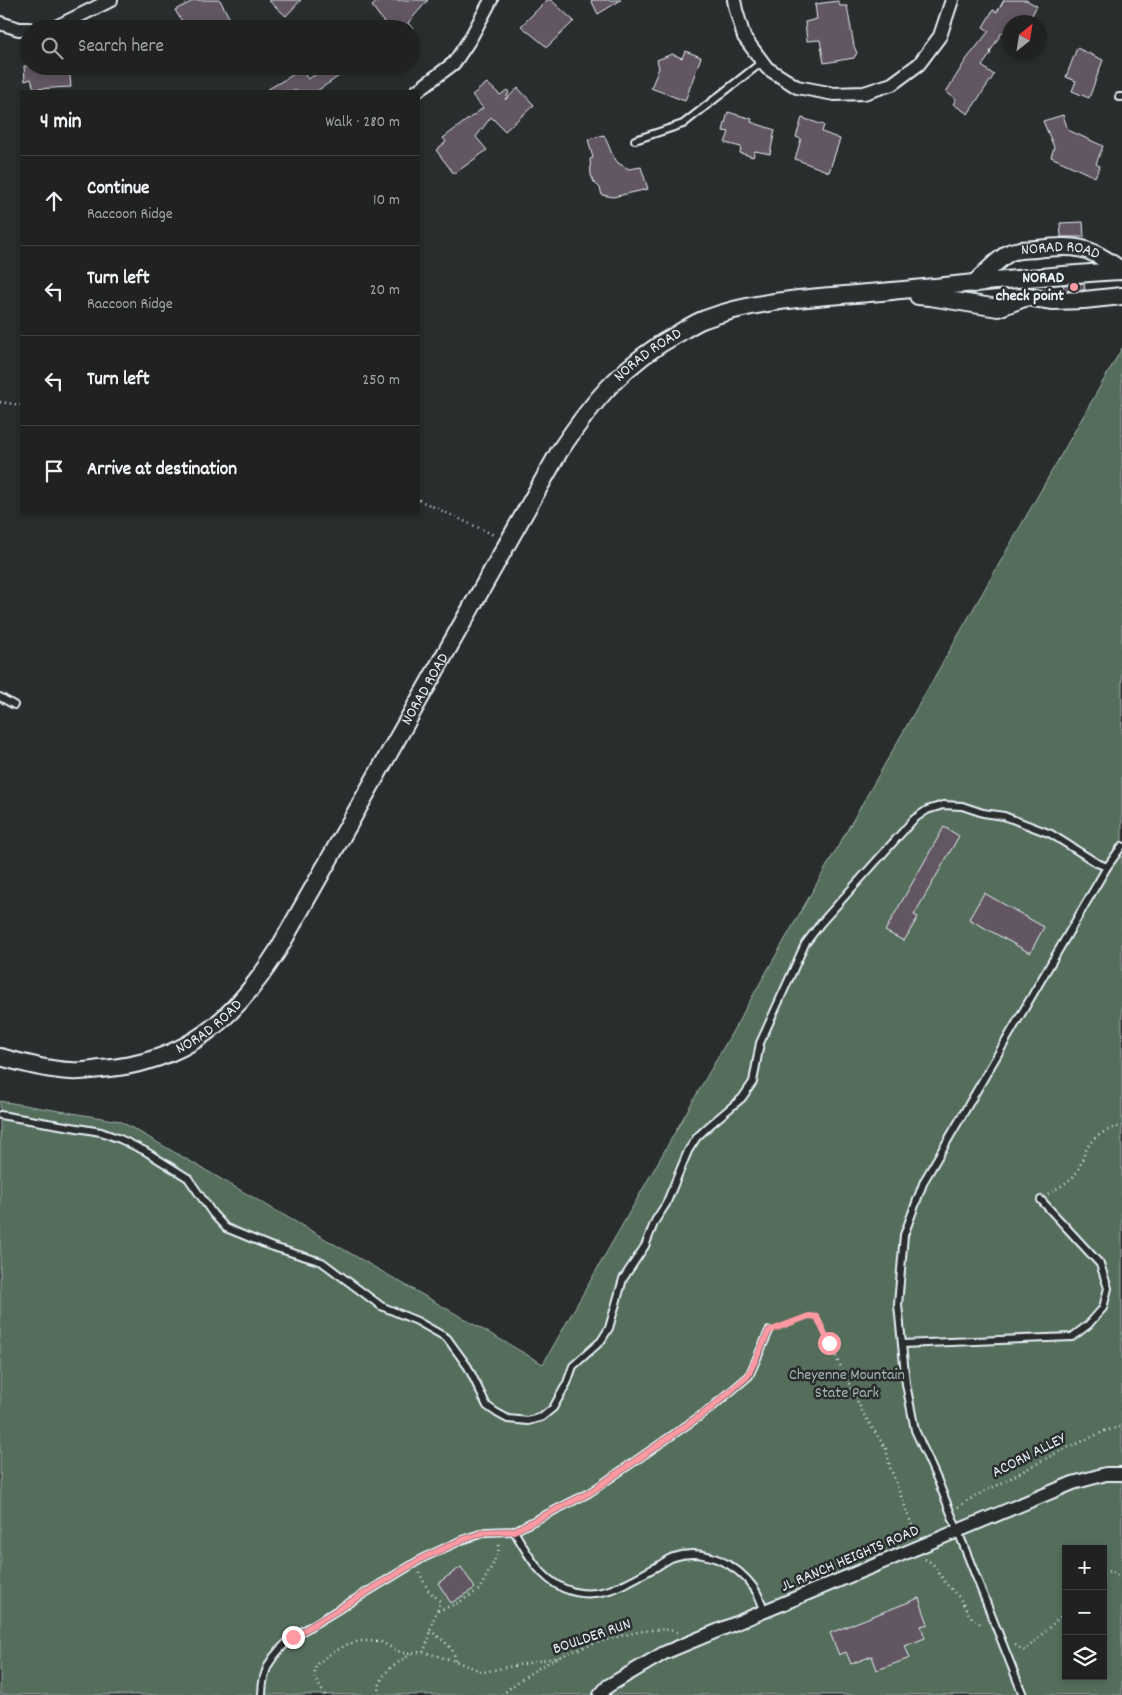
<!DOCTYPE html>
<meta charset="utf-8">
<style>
:root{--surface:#202222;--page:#282a2a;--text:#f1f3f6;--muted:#a2a4a5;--line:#3d3f40}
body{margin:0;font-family:Dekko,sans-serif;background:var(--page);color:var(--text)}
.controls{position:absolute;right:15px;bottom:15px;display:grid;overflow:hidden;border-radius:0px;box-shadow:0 2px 8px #0003}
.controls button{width:45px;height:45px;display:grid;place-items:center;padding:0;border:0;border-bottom:1px solid var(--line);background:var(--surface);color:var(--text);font:25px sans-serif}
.compass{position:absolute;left:1002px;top:15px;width:45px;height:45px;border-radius:50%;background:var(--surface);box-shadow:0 2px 8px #0003;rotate:30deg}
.stop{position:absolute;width:15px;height:15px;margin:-11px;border:4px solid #ff9aa2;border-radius:50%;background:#fff}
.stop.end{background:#ff9aa2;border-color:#fff;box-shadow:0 1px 5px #0008}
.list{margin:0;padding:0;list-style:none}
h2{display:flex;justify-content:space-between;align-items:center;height:65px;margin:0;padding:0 20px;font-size:21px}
h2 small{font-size:16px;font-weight:400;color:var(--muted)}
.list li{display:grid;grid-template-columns:32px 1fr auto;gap:15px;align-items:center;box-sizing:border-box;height:90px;padding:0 20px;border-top:1px solid var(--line)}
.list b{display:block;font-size:19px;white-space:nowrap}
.list p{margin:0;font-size:16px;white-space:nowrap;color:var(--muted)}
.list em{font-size:16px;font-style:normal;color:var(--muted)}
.icon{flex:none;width:28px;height:28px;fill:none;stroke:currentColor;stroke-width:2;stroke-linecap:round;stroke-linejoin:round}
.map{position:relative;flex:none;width:1122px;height:1695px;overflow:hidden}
.search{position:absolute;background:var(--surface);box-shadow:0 2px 8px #0003;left:20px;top:20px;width:400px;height:55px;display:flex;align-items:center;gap:12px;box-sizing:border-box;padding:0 18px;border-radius:28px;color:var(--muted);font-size:19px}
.panel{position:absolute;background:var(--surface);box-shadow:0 2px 8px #0003;left:20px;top:90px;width:400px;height:425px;border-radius:0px}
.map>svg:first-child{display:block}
.green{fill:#556e5c;stroke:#9eb0aa;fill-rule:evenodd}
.building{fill:#635664;stroke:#e8f1f8}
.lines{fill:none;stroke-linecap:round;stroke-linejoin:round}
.service-casing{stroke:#e8f1f8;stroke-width:10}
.minor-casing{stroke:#e8f1f8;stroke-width:16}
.tertiary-casing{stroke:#e8f1f8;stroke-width:20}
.path{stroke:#e8f1f8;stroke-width:2.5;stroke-dasharray:1 4;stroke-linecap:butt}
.service{stroke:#2a2d2e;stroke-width:6}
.minor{stroke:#2a2d2e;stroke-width:12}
.tertiary{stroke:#2a2d2e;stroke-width:16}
.route{stroke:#ff9aa2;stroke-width:6}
.poi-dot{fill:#ff9aa2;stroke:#2a2d2e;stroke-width:2}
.labels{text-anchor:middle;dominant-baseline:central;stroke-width:5;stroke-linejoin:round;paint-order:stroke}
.street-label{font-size:16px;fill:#e8f1f8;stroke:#2a2d2e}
.poi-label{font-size:16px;font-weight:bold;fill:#e8f1f8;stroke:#2a2d2e;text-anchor:end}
.park-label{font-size:16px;fill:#a6b6b2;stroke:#2a2d2e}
</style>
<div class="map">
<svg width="1122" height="1695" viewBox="0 0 1122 1695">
<rect width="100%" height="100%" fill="#2a2d2e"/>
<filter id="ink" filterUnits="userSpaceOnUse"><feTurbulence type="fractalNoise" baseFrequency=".02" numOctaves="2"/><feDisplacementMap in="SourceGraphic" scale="10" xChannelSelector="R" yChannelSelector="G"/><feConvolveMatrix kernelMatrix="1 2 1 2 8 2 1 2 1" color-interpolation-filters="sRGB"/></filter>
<g filter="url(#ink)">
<path class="green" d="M 1122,348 L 1122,1695 L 0,1695 L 0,1101 L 120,1121 L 543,1364 ZM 1066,1549 L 1103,1549 L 1103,1676 L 1066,1676 Z"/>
<g class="building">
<polygon points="195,0 220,0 230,19 219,25 221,29 203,29 197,24 194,25 190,22 183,23 175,10"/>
<polygon points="268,0 301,0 286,16"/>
<polygon points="379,0 428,0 408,23 413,29 389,29 372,6"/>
<polygon points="547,0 551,0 574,21 547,47 521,26"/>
<polygon points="591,0 621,0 598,14"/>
<polygon points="1004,0 1026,0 1037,6 1028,22 1010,22 1010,36 1002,32 990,52 991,53 982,66 994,75 968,114 953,104 956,99 946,92 966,60 989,31 983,27 993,10 997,12"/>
<polygon points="838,1 840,6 847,6 854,46 857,53 854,58 824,63 820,40 807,41 805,22 817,19 815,4"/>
<polygon points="1077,48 1103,60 1089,98 1072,91 1076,81 1066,77"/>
<polygon points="685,51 701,57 685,101 651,88 659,68 657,60 672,54 682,58"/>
<polygon points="24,66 69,66 71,87 34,89 31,79 25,81"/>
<polygon points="330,66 354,66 317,91 265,91 301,70 308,79"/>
<polygon points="487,83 500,95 507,90 509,92 505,100 518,88 534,105 505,131 491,117 476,137 487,150 454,174 436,150 446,142 443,138 483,108 472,95"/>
<polygon points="728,112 752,119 751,122 775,130 770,154 755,151 753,157 740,153 741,147 725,143 729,132 723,131"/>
<polygon points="1063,115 1068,130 1103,146 1096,164 1100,166 1095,177 1051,157 1054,147 1043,121"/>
<polygon points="802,118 824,125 822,132 840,139 829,172 795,159 801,139 796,137"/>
<polygon points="604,135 613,156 618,163 629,169 641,167 648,189 613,197 602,195 600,188 594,182 591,175 590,159 593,158 588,139"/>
<polygon points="1083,222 1084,237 1061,237 1060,223"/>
<polygon points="1084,283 1085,290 1063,291 1063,285"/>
<polygon points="944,827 959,836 914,915 918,917 904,941 885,931"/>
<polygon points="984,893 1044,927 1030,953 969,919"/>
<polygon points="461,1567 475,1588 451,1603 438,1583"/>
<polygon points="919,1598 928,1624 921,1626 925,1638 905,1646 910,1658 877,1670 872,1656 851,1664 846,1652 839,1655 830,1633"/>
</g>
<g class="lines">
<defs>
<g id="service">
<polyline points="1119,97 1122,97"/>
<polyline points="635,140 683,124 762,62"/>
<polyline points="0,697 14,705"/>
<polyline points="0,1115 101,1132 120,1139 145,1151 188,1178 213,1214 226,1228 270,1246 322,1262 381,1306 417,1321 447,1338 468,1367 487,1406 497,1413 508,1419 528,1421 542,1417 553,1408 567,1383 573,1366 601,1341 609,1328 623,1279 645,1246 655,1221 666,1204 688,1151 697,1137 710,1125 742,1098 753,1082 760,1043 805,944 821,923 914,819 927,810 943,805 962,806 983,813 1004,816 1051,834 1097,863 1107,867"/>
<polyline points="902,1344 1072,1337 1088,1325 1103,1308 1108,1288 1100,1264 1041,1200"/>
<path d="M 514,1531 C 527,1553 539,1577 563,1588 C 599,1604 627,1582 658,1566 C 663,1563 669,1558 674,1557 C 704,1547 737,1564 754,1588 C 759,1595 762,1604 765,1612"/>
<path d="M 262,1695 C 262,1668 273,1654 293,1637 L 423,1558 L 462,1540 L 486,1532 L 514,1531 L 589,1493 L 710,1409 L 749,1376 L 769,1331"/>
<polyline points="1023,1695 938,1481 915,1430 906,1384 898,1305 904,1235 924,1181 1107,867 1122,846"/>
</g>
<g id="minor">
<polyline points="734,0 736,10 744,37 767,68 797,87 834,94 864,93 892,84 919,64 940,36 952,0"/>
<polyline points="0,23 19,29 29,29"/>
<polyline points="52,29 111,0"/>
<polyline points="417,91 454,63 470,39 491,0"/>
<polyline points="600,1695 608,1686 664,1653 1073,1483 1106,1474 1122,1474"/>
</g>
<g id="tertiary">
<path id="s1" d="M 974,284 C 985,273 996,261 1009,253 C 1016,249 1028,250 1036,249 C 1077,245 1088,245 1122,271"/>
<polyline points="918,296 930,297 998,308 1027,297 1053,301 1084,300 1122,296"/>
<path id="s2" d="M 0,1057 C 23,1063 47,1070 71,1071 C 81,1072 91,1070 101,1069 C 186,1063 235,1019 278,950 L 559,452 C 593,401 624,363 679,333 C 687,328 696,322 705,319 C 764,297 830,297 892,291 C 968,284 1045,275 1122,271"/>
</g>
</defs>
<use href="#service" class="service-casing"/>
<use href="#minor" class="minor-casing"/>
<use href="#tertiary" class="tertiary-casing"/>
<g class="path">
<polyline points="0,402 21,405"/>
<polyline points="419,500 494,535"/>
<path d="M 1048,1194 C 1056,1189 1067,1183 1074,1176 C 1081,1168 1082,1157 1087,1148 C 1093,1136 1109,1128 1122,1126"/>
<polyline points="778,1327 809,1315 817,1317 864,1415 886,1449 890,1467 915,1533"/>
<polyline points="958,1507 975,1496 998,1485 1054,1454 1105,1431 1122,1426"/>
<polyline points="925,1559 933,1564 946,1584 959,1597 970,1616 983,1626"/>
<path d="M 419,1572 L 428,1590 L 440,1601 C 438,1611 433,1619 430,1629 C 428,1640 429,1641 423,1652"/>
<polyline points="1103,1572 1110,1571 1122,1578"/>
<polyline points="438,1611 458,1603 479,1590 493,1564 499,1549 499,1543"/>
<path d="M 430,1630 C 441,1640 455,1646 455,1661"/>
<polyline points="1015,1645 1025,1651 1066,1611"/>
<polyline points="325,1695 314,1677 316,1665 327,1656 346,1645 360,1641 379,1641 402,1653 423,1652 455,1661 483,1672 559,1657"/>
<path d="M 379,1695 C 378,1671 394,1666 411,1654"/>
<path d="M 502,1695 C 518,1680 539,1667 559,1657 C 584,1646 652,1622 677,1632"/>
</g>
<use href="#service" class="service"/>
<use href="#minor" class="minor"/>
<use href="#tertiary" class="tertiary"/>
</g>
</g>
<g class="lines" filter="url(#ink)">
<polyline class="route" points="293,1637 423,1558 462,1540 486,1532 514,1531 589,1493 710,1409 748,1376 769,1331 809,1316 817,1317 829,1343"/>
</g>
<circle class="poi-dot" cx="1074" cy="287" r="5"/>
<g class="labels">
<g class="street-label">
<text stroke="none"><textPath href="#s1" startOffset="99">NORAD ROAD</textPath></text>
<text stroke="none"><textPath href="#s2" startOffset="1030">NORAD ROAD</textPath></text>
<text stroke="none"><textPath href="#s2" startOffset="625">NORAD ROAD</textPath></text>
<text stroke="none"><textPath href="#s2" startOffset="221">NORAD ROAD</textPath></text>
<text transform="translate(1029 1456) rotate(-27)">ACORN ALLEY</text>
<text transform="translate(850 1559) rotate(-23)">JL RANCH HEIGHTS ROAD</text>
<text transform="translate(592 1637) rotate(-19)">BOULDER RUN</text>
</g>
<g class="poi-label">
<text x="1064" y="278">NORAD<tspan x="1064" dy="18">check point</tspan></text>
</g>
<g class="park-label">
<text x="847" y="1375">Cheyenne Mountain<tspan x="847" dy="18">State Park</tspan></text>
</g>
</g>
</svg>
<div class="controls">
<button>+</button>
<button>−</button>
<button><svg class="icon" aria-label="layers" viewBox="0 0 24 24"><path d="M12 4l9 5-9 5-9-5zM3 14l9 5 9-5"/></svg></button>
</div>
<svg class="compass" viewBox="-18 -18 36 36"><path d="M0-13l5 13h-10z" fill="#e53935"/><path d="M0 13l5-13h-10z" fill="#a2a4a5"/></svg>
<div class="stop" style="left:829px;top:1343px"></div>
<div class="stop end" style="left:293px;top:1637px"></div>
<div class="search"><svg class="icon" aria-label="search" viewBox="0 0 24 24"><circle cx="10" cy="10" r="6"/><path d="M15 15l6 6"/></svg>Search here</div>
<section class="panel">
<h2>4 min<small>Walk · 280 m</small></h2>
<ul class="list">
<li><svg class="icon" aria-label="ahead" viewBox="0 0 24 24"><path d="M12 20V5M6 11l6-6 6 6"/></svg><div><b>Continue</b><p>Raccoon Ridge</p></div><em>10 m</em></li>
<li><svg class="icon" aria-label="left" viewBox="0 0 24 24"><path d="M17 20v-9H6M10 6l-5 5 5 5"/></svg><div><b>Turn left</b><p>Raccoon Ridge</p></div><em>20 m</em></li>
<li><svg class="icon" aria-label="left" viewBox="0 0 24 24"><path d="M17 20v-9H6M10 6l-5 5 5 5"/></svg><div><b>Turn left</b></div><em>250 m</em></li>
<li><svg class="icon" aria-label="arrive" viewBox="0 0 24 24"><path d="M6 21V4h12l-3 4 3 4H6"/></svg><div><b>Arrive at destination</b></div></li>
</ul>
</section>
</div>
